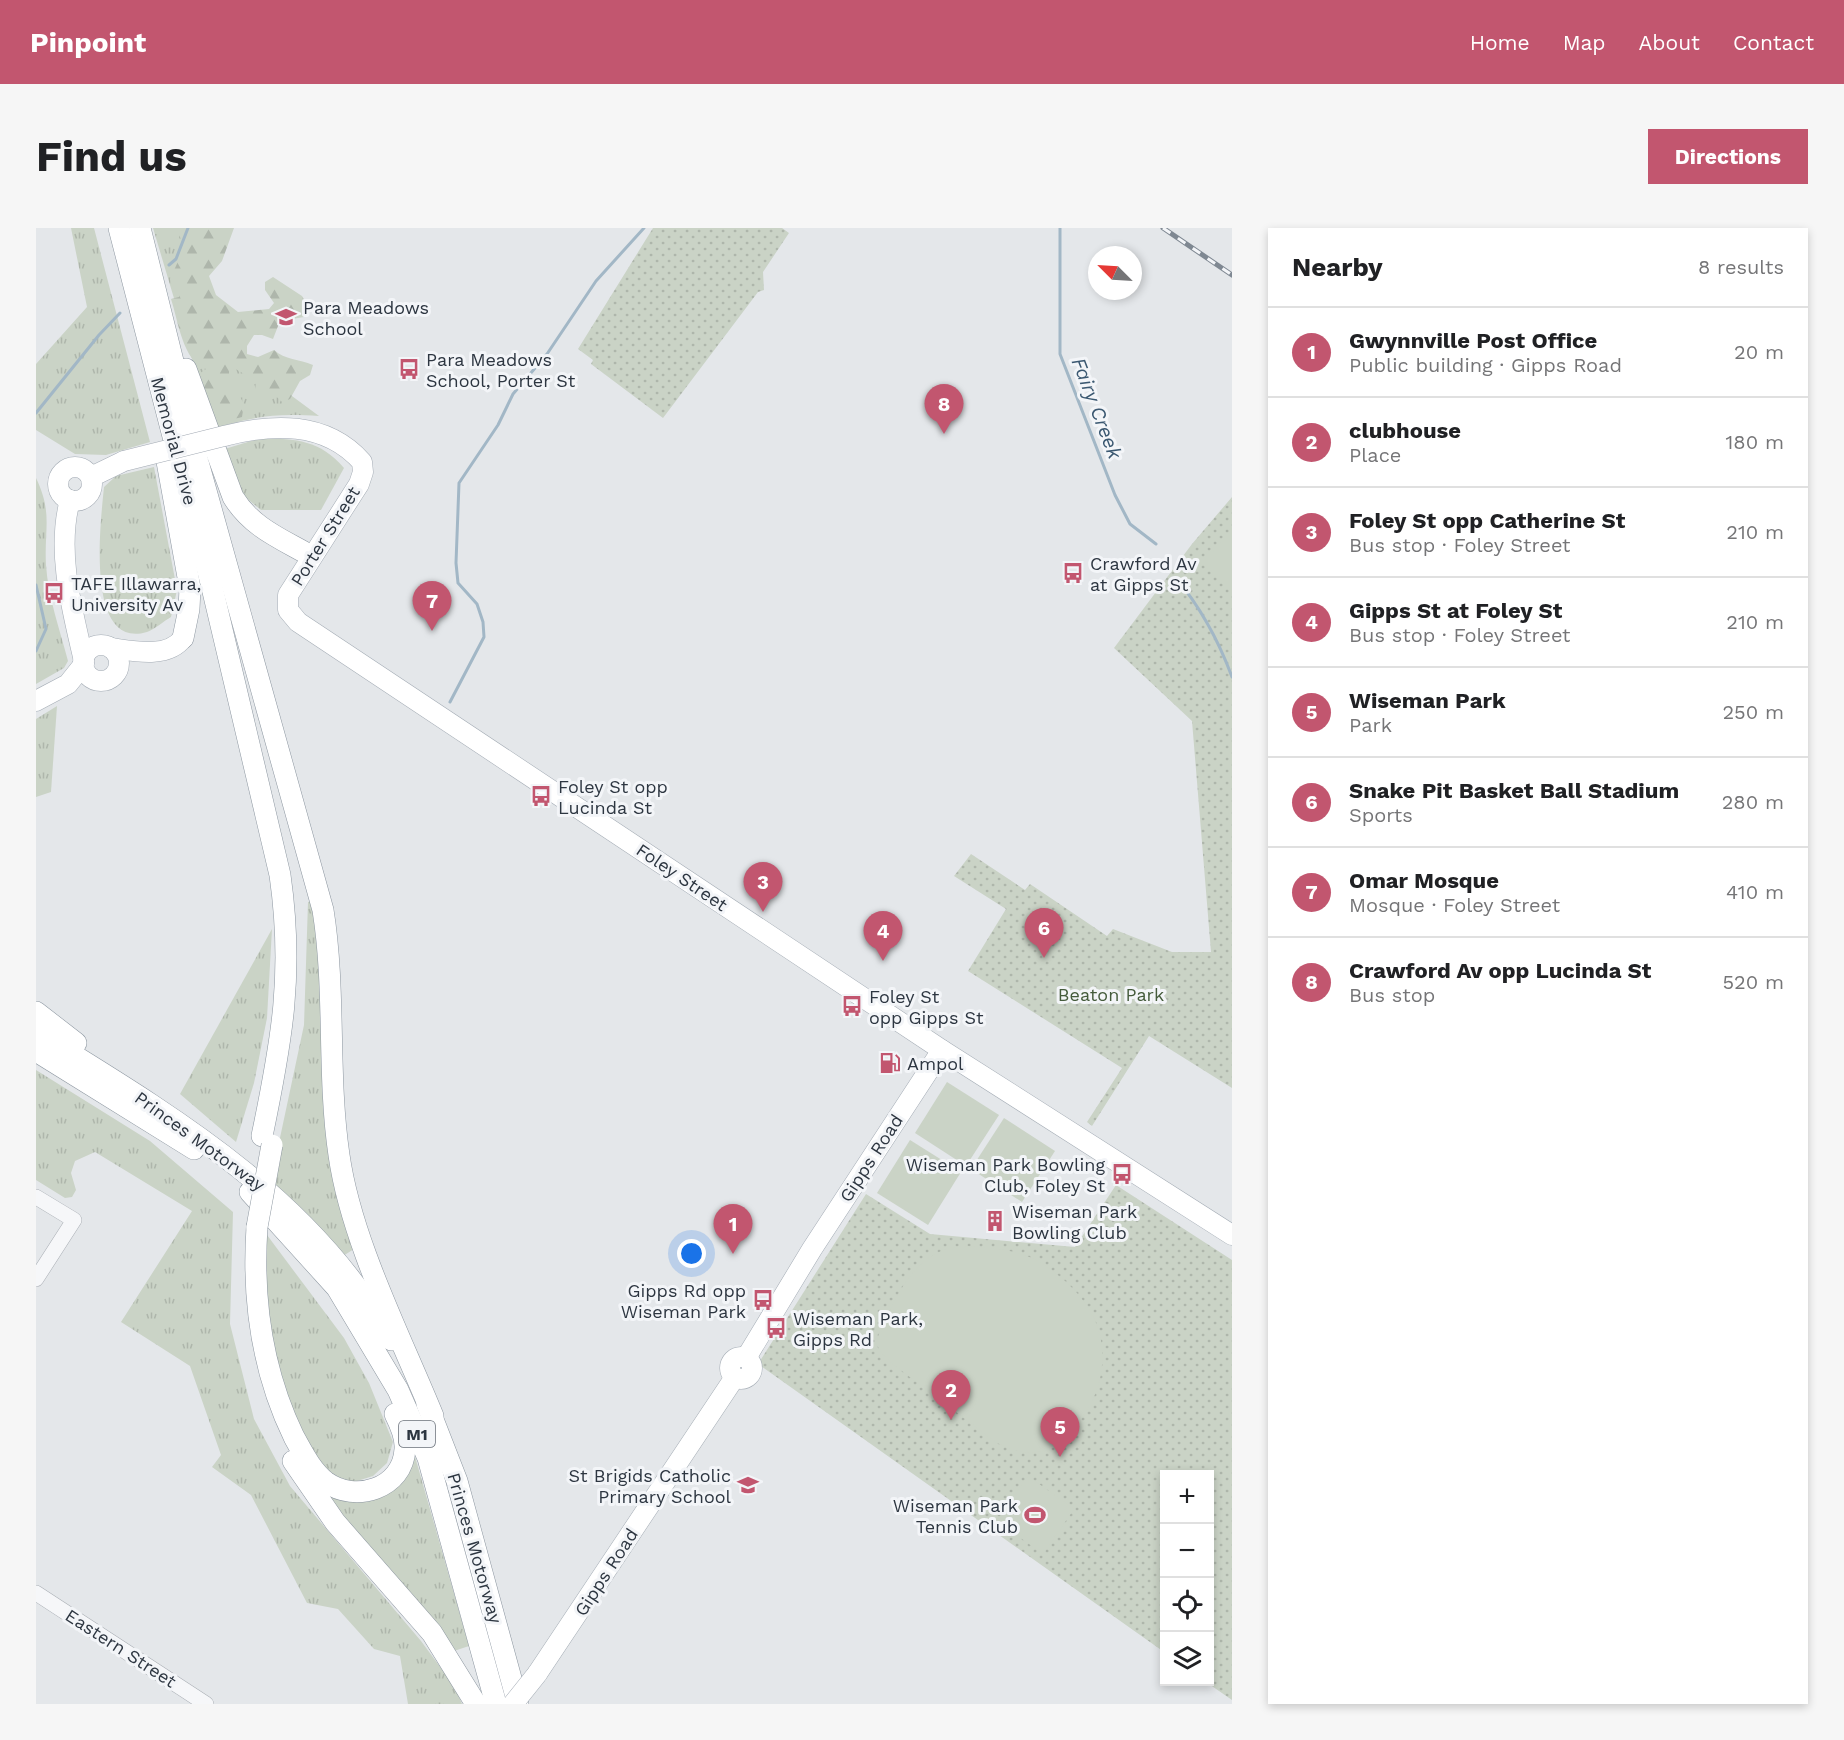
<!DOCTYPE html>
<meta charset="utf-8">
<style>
:root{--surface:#fff;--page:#f6f6f6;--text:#202124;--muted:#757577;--line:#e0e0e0;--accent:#c2566f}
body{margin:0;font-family:"Work Sans",sans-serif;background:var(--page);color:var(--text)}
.controls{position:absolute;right:18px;bottom:18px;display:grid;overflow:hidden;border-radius:0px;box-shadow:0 3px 9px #0003}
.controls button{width:54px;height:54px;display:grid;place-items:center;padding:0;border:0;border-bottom:2px solid var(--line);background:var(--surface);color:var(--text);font:30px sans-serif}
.compass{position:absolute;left:1052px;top:18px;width:54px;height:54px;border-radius:50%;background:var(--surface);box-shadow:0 3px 9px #0003;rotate:294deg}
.you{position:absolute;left:656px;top:1026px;width:21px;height:21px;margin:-15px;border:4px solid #fff;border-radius:50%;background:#1a73e8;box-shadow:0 0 0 9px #1a73e833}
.badge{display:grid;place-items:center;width:39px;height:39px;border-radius:50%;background:var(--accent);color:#fff;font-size:20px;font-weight:700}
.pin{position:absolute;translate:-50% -50px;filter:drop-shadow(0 2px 3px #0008)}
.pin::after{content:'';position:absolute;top:32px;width:21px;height:18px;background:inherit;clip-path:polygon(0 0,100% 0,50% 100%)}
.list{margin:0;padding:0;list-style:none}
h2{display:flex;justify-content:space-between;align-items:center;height:78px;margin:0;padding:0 24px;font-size:26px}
h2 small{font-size:20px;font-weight:400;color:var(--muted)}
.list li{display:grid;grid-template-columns:39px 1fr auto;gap:18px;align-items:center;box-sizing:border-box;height:90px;padding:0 24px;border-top:2px solid var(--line)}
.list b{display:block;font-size:22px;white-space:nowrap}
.list p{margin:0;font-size:20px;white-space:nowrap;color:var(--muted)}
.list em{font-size:20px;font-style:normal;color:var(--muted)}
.icon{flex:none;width:33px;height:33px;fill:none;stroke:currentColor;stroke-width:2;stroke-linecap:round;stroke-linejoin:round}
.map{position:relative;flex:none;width:1196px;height:1476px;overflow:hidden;border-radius:0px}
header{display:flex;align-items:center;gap:36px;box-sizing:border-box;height:84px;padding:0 30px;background:var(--accent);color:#fff}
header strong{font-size:28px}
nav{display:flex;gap:33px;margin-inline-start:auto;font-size:21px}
.intro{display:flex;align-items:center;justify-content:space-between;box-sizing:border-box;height:144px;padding:0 36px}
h1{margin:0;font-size:42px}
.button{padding:15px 27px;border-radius:0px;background:var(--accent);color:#fff;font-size:21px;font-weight:700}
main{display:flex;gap:36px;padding:0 36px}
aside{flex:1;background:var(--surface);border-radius:0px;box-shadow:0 3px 9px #0003}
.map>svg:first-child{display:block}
.grass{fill:url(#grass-tufts)}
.forest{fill:url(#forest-firs)}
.park{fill:url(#park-dots)}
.pitch{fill:#cad3c6}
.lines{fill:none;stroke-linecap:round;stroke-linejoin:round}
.stream{stroke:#a2b7c6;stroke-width:3}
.minor-casing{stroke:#a9aeb4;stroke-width:16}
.major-casing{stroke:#a4acb5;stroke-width:21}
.highway-casing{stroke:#8c96a0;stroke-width:22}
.minor{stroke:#f6f7f9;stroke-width:15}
.major{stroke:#fff;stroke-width:20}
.highway{stroke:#fff;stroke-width:21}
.rail-casing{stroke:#7f8892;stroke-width:5}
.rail{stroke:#f3f5f8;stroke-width:3;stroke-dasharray:9;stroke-linecap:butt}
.major-bridge-casing{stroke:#a4acb5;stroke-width:21;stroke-linecap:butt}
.highway-bridge-casing{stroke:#8c96a0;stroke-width:22;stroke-linecap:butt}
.major-bridge{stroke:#fff;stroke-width:20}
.highway-bridge{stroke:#fff;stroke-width:21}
.labels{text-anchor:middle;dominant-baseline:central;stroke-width:6;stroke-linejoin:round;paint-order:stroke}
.shield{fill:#f3f5f8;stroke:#686f78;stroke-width:1.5}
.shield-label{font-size:16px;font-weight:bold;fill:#2d3641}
.poi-label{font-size:18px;fill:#2d3641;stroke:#f3f5f8;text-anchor:start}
.street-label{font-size:18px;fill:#2d3641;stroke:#f3f5f8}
.park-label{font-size:18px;fill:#445b3b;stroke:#f3f5f8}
.water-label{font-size:20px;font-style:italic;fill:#3b5871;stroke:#f3f5f8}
</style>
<header>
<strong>Pinpoint</strong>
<nav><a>Home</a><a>Map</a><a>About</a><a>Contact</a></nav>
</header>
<div class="intro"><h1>Find us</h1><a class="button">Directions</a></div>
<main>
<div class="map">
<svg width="1196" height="1476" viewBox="0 0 1196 1476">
<defs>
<pattern id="grass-tufts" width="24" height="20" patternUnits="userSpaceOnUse" patternTransform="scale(1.5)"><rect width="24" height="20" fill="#cad3c6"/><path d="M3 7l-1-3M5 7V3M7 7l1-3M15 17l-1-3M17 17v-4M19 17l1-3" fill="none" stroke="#aeb6ab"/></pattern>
<pattern id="forest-firs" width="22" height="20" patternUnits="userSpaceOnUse" patternTransform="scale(1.5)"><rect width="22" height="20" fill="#cad3c6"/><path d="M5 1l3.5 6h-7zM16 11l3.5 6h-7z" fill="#aeb6ab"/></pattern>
<pattern id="park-dots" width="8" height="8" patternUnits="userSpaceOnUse" patternTransform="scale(1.5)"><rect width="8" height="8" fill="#cad3c6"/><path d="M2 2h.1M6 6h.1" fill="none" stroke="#aeb6ab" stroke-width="1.8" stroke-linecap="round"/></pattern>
</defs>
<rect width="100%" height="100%" fill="#e4e7ea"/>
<g class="grass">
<polygon points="35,0 58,0 114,214 70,227 39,226 0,202 0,136 51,79"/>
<path d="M 117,0 L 159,0 L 187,117 L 283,188 C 240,185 219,188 177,201 Z"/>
<path d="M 225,210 C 261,211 284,212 308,240 L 285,282 L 225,282 L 198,260 L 182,223 Z"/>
<path d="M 118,239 L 141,362 L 135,389 C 128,393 119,401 111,404 C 48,423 65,291 68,259 L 80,248 Z"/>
<path d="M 0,250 C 17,285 8,301 10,337 C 12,369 24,402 32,433 L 28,440 L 0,456 Z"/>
<polygon points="21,478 15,564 0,569 0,491"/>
<polygon points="276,673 288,743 291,896 300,966 318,1021 307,1028 235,952 268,797 272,674"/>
<polygon points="236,701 231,790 218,855 200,914 144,866"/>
<polygon points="0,842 114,913 197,984 194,1096 218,1191 254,1258 385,1413 419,1459 426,1476 372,1476 364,1428 338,1421 302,1381 271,1375 215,1267 176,1239 185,1227 154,1138 85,1094 156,983 59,924 39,933 35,945 40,962 36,969 29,970 0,952"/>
<polygon points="228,1003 308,1110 333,1155 357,1214 351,1235 337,1248 318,1254 300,1250 282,1235 258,1192 229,1087"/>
<polygon points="376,1218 433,1418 418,1423 286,1263 304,1270 330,1274 358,1259"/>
</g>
<path class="forest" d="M 146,0 L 198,0 L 186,33 L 173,48 L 180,67 L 202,84 L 233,81 L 238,75 L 229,62 L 229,54 L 237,49 L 266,68 L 272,78 L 268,89 L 244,93 L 237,111 L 226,107 L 218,107 L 211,118 L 211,126 L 222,129 L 238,122 C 249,132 263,131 277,137 L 274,147 L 264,153 L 254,171 L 246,174 L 241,169 L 233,170 L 219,163 L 220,153 L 193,137 L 193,149 L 208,176 L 206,189 L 184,195 L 173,186 L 160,148 L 170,141 C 147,134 142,92 135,71 L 143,69 L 143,62 L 137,59 L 134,51 L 145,27 L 143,8 Z"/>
<g class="park">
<polygon points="617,0 746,0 753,5 727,44 728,62 722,64 627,190 555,136 557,132 542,121"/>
<polygon points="1196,269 1196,860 1113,808 1056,898 1051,894 1086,840 932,743 970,681 918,648 935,626 989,662 994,656 1071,708 1077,701 1136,724 1175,724 1156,493 1078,420 1156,316"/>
<polygon points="1080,957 1196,1032 1196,1472 1170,1454 1174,1454 1174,1246 1128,1246 1128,1424 722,1136 830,966 894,1006 1039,1019"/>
</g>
<g class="pitch">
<polygon points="1196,300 1196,360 1167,337"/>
<polygon points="911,854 963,887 930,938 879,905"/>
<polygon points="968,890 1019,923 986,974 935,941"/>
<polygon points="874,912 925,944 892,997 841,965"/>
<path d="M 925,1018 C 946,1019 968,1020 988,1027 C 1001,1031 1013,1040 1023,1048 C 1041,1062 1059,1084 1064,1107 C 1072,1146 1059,1179 1032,1206 C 1022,1216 1010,1224 996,1225 C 983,1225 972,1220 961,1215 L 854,1134 C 849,1128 842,1123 841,1115 C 841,1106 848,1096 851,1089 C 866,1055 886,1022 925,1018 Z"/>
<polygon points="992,1248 1038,1281 1007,1326 961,1293"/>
</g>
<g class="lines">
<g class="stream">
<polyline points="1024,0 1024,126 1079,267 1094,296 1120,316"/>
<polyline points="133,37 140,31 152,0"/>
<polyline points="0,185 63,107 84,85"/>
<path d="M 1140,350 C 1165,380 1182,411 1196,449"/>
<polyline points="0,357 10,401 0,423"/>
<polyline points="414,474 448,409 447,394 441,376 422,355 420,335 423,255 462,197 477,166 511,126 560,53 608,0"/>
</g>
<defs>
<g id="minor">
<polyline points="0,969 38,992 0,1051"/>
<polyline points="0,1365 170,1476"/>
</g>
<g id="major">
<path d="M 188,208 C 235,196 289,192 326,234 L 327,244 L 323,256 L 252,367 L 252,382 L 262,394 L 906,822 L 1196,1007"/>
<circle cx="39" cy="256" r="17"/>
<polyline points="55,249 88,233"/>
<path d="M 34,272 C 20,324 36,381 48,433"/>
<circle cx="65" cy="435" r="18"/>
<path d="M 75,420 C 97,423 132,431 147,410"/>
<polyline points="0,473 32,456 48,436"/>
<circle cx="705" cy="1140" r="11"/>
<polyline points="710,1130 776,1021 906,822"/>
<polyline points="501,1446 699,1149"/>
</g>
<g id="highway">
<path d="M 83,0 L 175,355 L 244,647 C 258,745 246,812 226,908"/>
<path d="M 104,0 L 162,234 L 287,682 C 300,763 291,846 303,927 C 315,1012 364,1107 397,1188"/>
<path d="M 150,141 L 197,269 C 216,300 246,311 275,328"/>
<polyline points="130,228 154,360 153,381 147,410"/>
<polyline points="0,784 40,815"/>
<path d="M 0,804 C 134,887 276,970 355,1112"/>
<polyline points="0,823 158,921"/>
<polyline points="214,964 301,1060 362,1162 392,1230 460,1476"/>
<path d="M 221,999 C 216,1072 226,1143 258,1209 C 267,1225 275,1242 290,1254 C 319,1275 367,1261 369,1221 C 370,1209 364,1196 359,1186"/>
<polyline points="391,1176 421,1253 482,1476"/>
<polyline points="257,1233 299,1294 396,1405 440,1476"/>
</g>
</defs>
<use href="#minor" class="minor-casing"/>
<use href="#major" class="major-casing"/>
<use href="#highway" class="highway-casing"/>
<use href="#minor" class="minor"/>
<use href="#major" class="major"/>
<use href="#highway" class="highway"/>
<defs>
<polyline id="rail" points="1127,0 1196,47"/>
</defs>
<use href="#rail" class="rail-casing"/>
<use href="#rail" class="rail"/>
<defs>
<g id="major-bridge">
<polyline points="88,233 188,208"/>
<polyline points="477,1476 501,1446"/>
</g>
<polyline id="highway-bridge" points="221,999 236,917"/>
</defs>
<use href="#major-bridge" class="major-bridge-casing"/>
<use href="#highway-bridge" class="highway-bridge-casing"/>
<use href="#major-bridge" class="major-bridge"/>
<use href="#highway-bridge" class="highway-bridge"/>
</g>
<defs>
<symbol id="school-bare" viewBox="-9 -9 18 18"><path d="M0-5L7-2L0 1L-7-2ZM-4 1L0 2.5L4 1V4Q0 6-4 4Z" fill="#c2566f" stroke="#f3f5f8" stroke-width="2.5" paint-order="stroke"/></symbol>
<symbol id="bus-bare" viewBox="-9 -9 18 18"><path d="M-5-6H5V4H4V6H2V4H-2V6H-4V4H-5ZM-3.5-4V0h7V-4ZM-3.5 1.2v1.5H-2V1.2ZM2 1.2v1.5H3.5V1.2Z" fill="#c2566f" stroke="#f3f5f8" stroke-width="2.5" paint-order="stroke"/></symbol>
<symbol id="fuel-bare" viewBox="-9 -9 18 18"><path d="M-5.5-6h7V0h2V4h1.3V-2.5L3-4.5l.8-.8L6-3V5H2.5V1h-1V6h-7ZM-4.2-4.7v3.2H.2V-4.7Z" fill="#c2566f" stroke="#f3f5f8" stroke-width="2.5" paint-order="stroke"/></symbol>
<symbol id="building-bare" viewBox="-9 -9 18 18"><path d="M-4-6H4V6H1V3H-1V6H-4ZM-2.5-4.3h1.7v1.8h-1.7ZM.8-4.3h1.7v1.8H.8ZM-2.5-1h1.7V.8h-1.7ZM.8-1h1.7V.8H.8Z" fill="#c2566f" stroke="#f3f5f8" stroke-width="2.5" paint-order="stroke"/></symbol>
<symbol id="stadium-bare" viewBox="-9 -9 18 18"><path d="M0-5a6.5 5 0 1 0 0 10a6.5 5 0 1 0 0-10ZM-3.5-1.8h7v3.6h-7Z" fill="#c2566f" stroke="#f3f5f8" stroke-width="2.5" paint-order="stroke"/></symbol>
</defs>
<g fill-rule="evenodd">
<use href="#school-bare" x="235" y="74" width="30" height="30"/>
<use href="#bus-bare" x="358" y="126" width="30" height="30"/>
<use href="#bus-bare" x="1022" y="330" width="30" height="30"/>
<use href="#bus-bare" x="3" y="350" width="30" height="30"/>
<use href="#bus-bare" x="490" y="553" width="30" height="30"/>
<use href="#bus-bare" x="801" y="763" width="30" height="30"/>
<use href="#fuel-bare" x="839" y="820" width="30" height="30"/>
<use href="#bus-bare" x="1071" y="931" width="30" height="30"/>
<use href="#building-bare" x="944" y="978" width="30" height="30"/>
<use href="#bus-bare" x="712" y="1057" width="30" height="30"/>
<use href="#bus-bare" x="725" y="1085" width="30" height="30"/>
<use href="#school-bare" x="697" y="1242" width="30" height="30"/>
<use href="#stadium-bare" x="984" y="1272" width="30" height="30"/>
</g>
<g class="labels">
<rect class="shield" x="363" y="1193" width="36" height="26" rx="4.5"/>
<g class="shield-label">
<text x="381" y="1206">M1</text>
</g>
<g class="poi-label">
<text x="267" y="79">Para Meadows<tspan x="267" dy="21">School</tspan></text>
<text x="390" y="131">Para Meadows<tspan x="390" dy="21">School, Porter St</tspan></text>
<text x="1054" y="335">Crawford Av<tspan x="1054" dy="21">at Gipps St</tspan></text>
<text x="35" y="355">TAFE Illawarra,<tspan x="35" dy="21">University Av</tspan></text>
<text x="522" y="558">Foley St opp<tspan x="522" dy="21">Lucinda St</tspan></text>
<text x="833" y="768">Foley St<tspan x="833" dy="21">opp Gipps St</tspan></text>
<text x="871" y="835">Ampol</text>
<text x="1069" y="936" text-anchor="end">Wiseman Park Bowling<tspan x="1069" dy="21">Club, Foley St</tspan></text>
<text x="976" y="983">Wiseman Park<tspan x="976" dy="21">Bowling Club</tspan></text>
<text x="710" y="1062" text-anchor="end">Gipps Rd opp<tspan x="710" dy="21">Wiseman Park</tspan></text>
<text x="757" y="1090">Wiseman Park,<tspan x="757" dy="21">Gipps Rd</tspan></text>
<text x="695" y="1247" text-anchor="end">St Brigids Catholic<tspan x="695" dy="21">Primary School</tspan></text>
<text x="982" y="1277" text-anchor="end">Wiseman Park<tspan x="982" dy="21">Tennis Club</tspan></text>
</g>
<g class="street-label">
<text transform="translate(138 213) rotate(75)">Memorial Drive</text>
<text transform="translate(289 308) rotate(-58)">Porter Street</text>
<text transform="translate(646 649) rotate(34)">Foley Street</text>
<text transform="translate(164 913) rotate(36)">Princes Motorway</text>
<text transform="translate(835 930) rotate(-57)">Gipps Road</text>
<text transform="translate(439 1320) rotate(74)">Princes Motorway</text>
<text transform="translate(570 1344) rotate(-57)">Gipps Road</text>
<text transform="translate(85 1420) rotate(33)">Eastern Street</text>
</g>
<g class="park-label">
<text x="1075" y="766">Beaton Park</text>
</g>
<g class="water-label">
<text transform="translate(1061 180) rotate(69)">Fairy Creek</text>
</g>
</g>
</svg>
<div class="controls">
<button>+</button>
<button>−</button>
<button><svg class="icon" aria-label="locate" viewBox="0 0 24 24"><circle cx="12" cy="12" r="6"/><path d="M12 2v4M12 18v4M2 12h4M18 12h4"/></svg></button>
<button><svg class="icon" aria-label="layers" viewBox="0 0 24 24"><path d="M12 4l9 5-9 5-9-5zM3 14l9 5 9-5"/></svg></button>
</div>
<svg class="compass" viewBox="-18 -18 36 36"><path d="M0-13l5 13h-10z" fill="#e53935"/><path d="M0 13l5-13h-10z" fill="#757577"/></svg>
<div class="you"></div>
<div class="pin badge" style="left:697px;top:1026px">1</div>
<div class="pin badge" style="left:915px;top:1192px">2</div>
<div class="pin badge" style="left:727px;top:684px">3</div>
<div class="pin badge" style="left:847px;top:733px">4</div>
<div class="pin badge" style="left:1024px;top:1229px">5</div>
<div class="pin badge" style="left:1008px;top:730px">6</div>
<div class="pin badge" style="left:396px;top:403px">7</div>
<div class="pin badge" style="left:908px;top:206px">8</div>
</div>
<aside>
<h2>Nearby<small>8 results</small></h2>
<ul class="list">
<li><span class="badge">1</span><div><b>Gwynnville Post Office</b><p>Public building · Gipps Road</p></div><em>20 m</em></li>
<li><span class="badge">2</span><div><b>clubhouse</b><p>Place</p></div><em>180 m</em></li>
<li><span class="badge">3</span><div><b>Foley St opp Catherine St</b><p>Bus stop · Foley Street</p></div><em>210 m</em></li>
<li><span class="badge">4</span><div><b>Gipps St at Foley St</b><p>Bus stop · Foley Street</p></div><em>210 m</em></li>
<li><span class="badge">5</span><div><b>Wiseman Park</b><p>Park</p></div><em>250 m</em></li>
<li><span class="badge">6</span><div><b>Snake Pit Basket Ball Stadium</b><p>Sports</p></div><em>280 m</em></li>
<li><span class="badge">7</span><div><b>Omar Mosque</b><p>Mosque · Foley Street</p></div><em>410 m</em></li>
<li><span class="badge">8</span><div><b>Crawford Av opp Lucinda St</b><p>Bus stop</p></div><em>520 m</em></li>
</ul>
</aside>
</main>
